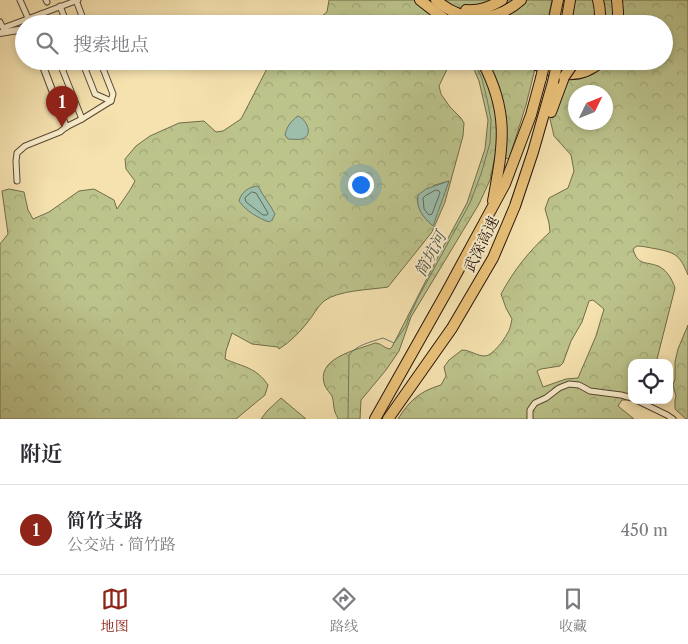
<!DOCTYPE html>
<html lang="zh">
<meta charset="utf-8">
<style>
:root{--surface:#fff;--page:#f7f7f7;--text:#2b2b33;--muted:#7c7c81;--line:#e1e1e2;--accent:#8f2418}
body{margin:0;font-family:"Libre Caslon Text","Noto Serif SC",serif;background:var(--page);color:var(--text)}
.controls{position:absolute;right:15px;bottom:15px;display:grid;overflow:hidden;border-radius:10px;box-shadow:0 2px 8px #0003}
.controls button{width:45px;height:45px;display:grid;place-items:center;padding:0;border:0;border-bottom:1px solid var(--line);background:var(--surface);color:var(--text);font:25px sans-serif}
.compass{position:absolute;left:568px;top:85px;width:45px;height:45px;border-radius:50%;background:var(--surface);box-shadow:0 2px 8px #0003;rotate:47deg}
.you{position:absolute;left:360px;top:184px;width:18px;height:18px;margin:-12px;border:4px solid #fff;border-radius:50%;background:#1a73e8;box-shadow:0 0 0 8px #1a73e833}
.badge{display:grid;place-items:center;width:32px;height:32px;border-radius:50%;background:var(--accent);color:#fff;font-size:16px;font-weight:700}
.pin{position:absolute;translate:-50% -41px;filter:drop-shadow(0 1px 2px #0008)}
.pin::after{content:'';position:absolute;top:26px;width:18px;height:15px;background:inherit;clip-path:polygon(0 0,100% 0,50% 100%)}
.list{margin:0;padding:0;list-style:none}
h2{display:flex;justify-content:space-between;align-items:center;height:65px;margin:0;padding:0 20px;font-size:21px}
h2 small{font-size:16px;font-weight:400;color:var(--muted)}
.list li{display:grid;grid-template-columns:32px 1fr auto;gap:15px;align-items:center;box-sizing:border-box;height:90px;padding:0 20px;border-top:1px solid var(--line)}
.list b{display:block;font-size:19px;white-space:nowrap}
.list p{margin:0;font-size:16px;white-space:nowrap;color:var(--muted)}
.list em{font-size:16px;font-style:normal;color:var(--muted)}
.icon{flex:none;width:28px;height:28px;fill:none;stroke:currentColor;stroke-width:2;stroke-linecap:round;stroke-linejoin:round}
.map{position:relative;flex:none;width:688px;height:419px;overflow:hidden}
.search{position:absolute;background:var(--surface);box-shadow:0 2px 8px #0003;left:15px;right:15px;top:15px;height:55px;display:flex;align-items:center;gap:12px;box-sizing:border-box;padding:0 18px;border-radius:28px;color:var(--muted);font-size:19px}
.sheet{height:155px;background:var(--surface)}
nav{display:flex;justify-content:space-around;align-items:center;box-sizing:border-box;height:70px;border-top:1px solid var(--line);background:var(--surface);font-size:14px;color:var(--muted)}
nav a{display:grid;justify-items:center;gap:2px}
nav .on{color:var(--accent)}
.map>svg:first-child{display:block}
.forest{fill:url(#forest-crowns);stroke:#716c4b;fill-rule:evenodd}
.water{fill:#9cbeab;stroke:#6d7a6b}
.lines{fill:none;stroke-linecap:round;stroke-linejoin:round}
.shore{stroke:#61695b;stroke-width:1}
.stream{stroke:#6d7a6b;stroke-width:1}
.minor-casing{stroke:#5a4834;stroke-width:7}
.tertiary-casing{stroke:#5a4834;stroke-width:8}
.motorway-casing{stroke:#26140b;stroke-width:12}
.minor{stroke:#f8eccb;stroke-width:5}
.tertiary{stroke:#f8eccb;stroke-width:6}
.motorway{stroke:#eac178;stroke-width:10}
.motorway-bridge-casing{stroke:#26140b;stroke-width:12;stroke-linecap:butt}
.motorway-bridge{stroke:#eac178;stroke-width:10}
.labels{text-anchor:middle;dominant-baseline:central;stroke-width:4;stroke-linejoin:round;paint-order:stroke}
.street-label{font-size:15px;fill:#26140b;stroke:#f8eccb}
.water-label{font-size:16px;font-style:italic;fill:#4f5043;stroke:#f8eccb}
</style>
<div class="map">
<svg width="688" height="419" viewBox="0 0 688 419">
<defs>
<pattern id="forest-crowns" width="20" height="18" patternUnits="userSpaceOnUse" patternTransform="scale(1.25)"><rect width="20" height="18" fill="#bcc38b"/><path d="M2 6a3 3 0 1 1 6 0M12 15a3 3 0 1 1 6 0" fill="none" stroke="#a1a777"/></pattern>
</defs>
<rect width="100%" height="100%" fill="#f5e2af"/>
<filter id="stains"><feTurbulence type="fractalNoise" baseFrequency=".004" numOctaves="4"/><feColorMatrix values="0 0 0 0 .2 0 0 0 0 .09 0 0 0 0 .02 0 0 0 .5 -.17"/></filter>
<radialGradient id="worn" r=".72"><stop offset=".6" stop-color="#630" stop-opacity="0"/><stop offset="1" stop-color="#630" stop-opacity=".3"/></radialGradient>
<g class="forest">
<polygon points="329,0 552,0 547,24 312,24 327,12"/>
<path d="M 574,0 L 688,0 L 688,275 C 680,256 677,253 657,249 C 650,248 644,246 637,246 L 633,249 C 638,266 645,261 658,266 C 667,270 672,279 675,288 L 656,363 L 632,363 L 632,400 L 622,400 L 618,406 L 634,419 L 398,419 C 409,401 420,391 441,385 L 446,376 L 444,367 L 449,360 L 462,350 C 470,350 477,356 485,356 C 492,356 504,340 507,334 C 510,330 511,324 512,319 L 506,308 L 501,294 C 514,270 529,251 550,232 L 549,223 L 545,209 L 549,198 L 568,188 L 574,171 L 571,155 L 554,136 L 550,119 L 561,61 L 664,61 L 664,24 L 569,24 ZM 576,92 L 606,92 L 606,122 L 576,122 ZM 593,300 L 604,309 L 596,336 L 578,378 L 566,379 L 543,387 L 537,371 L 541,369 L 560,366 L 563,363 L 571,341 L 582,322 L 589,301 Z"/>
<path d="M 271,61 L 451,61 L 439,86 L 441,94 L 450,107 L 461,118 L 464,123 L 463,136 L 445,202 L 432,232 L 388,287 C 369,290 339,290 324,301 C 317,307 313,316 307,323 C 299,333 290,342 279,349 L 278,347 L 252,344 L 232,333 L 226,351 L 225,359 C 243,367 256,367 268,385 L 265,395 L 236,419 L 0,419 L 0,244 L 8,234 L 2,191 L 9,189 L 24,192 L 28,210 L 33,219 L 49,212 L 79,191 L 94,189 L 114,200 L 117,209 L 130,190 L 135,181 L 126,169 L 125,159 L 136,146 L 150,136 L 179,123 L 204,121 L 216,132 L 223,131 L 241,119 ZM 449,181 L 432,225 C 423,217 419,211 417,198 L 435,185 Z"/>
<path d="M 474,61 L 537,61 L 526,105 L 509,159 L 495,156 L 490,180 L 479,204 L 411,317 L 399,351 L 386,370 L 361,400 L 360,419 L 338,419 C 338,418 335,413 335,412 C 333,407 334,401 332,396 C 330,393 327,390 325,386 C 314,358 357,350 375,343 C 381,343 384,348 390,349 L 392,347 L 440,253 L 467,203 L 485,149 L 488,120 L 479,81 L 475,72 Z"/>
<polygon points="688,325 688,419 686,419 675,409 675,400 676,396 673,385 675,379 675,362 678,349"/>
<polygon points="281,398 306,419 261,419 267,411"/>
</g>
<g class="water">
<path d="M 298,116 C 307,120 314,135 302,139 C 298,140 292,139 288,139 L 285,135 C 287,126 291,121 298,116 Z"/>
<path d="M 449,181 L 433,226 C 423,217 416,209 418,195 L 426,189 Z"/>
<path d="M 258,186 C 263,196 270,204 275,214 L 272,220 L 269,222 C 258,218 246,211 239,201 C 242,191 249,187 258,186 Z"/>
</g>
<g class="lines">
<g class="shore">
<polygon points="436,190 439,191 440,193 432,214 429,215 424,209 423,198 425,196"/>
<polygon points="252,192 256,193 268,213 267,215 263,215 246,202 245,198"/>
</g>
<path class="stream" d="M 348,419 L 349,355 C 356,345 371,342 383,338 L 394,343 L 406,326 L 409,317 L 419,296 L 470,203 L 481,174 L 490,143 L 491,120 L 487,99 L 482,79 L 476,65 L 478,63"/>
<defs>
<g id="minor">
<polyline points="20,0 28,18"/>
<polyline points="46,0 47,2"/>
<polyline points="76,0 85,24"/>
<polyline points="60,6 67,24"/>
<polyline points="0,22 3,28 41,14"/>
<polyline points="45,24 41,14 78,0"/>
<polyline points="59,61 82,119"/>
<polyline points="82,61 95,94 111,101"/>
<polyline points="17,181 16,161 17,153 25,146 60,132 66,127 82,119 111,101 113,94 100,61"/>
<polyline points="636,400 667,415 673,419"/>
<polyline points="530,419 530,410 535,403 546,398 559,388 569,384 579,385 590,391 621,395 632,398"/>
</g>
<g id="tertiary">
<polyline points="0,33 24,29"/>
<polyline points="41,61 66,127"/>
</g>
<g id="motorway">
<polyline points="420,0 451,24"/>
<path d="M 436,0 C 462,23 495,23 521,0"/>
<path d="M 598,0 C 600,8 601,16 599,24"/>
<polyline points="617,0 618,12 618,24"/>
<path d="M 466,10 C 480,11 490,7 502,0"/>
<polyline points="553,24 558,0"/>
<polyline points="566,24 570,0"/>
<path d="M 482,61 C 510,113 503,146 493,201"/>
<path d="M 528,61 C 555,74 577,83 602,61"/>
<polyline points="551,112 564,77"/>
<polyline points="375,419 446,293 505,184 531,115 541,78"/>
<polyline points="388,419 452,328 493,258 515,206 533,152 553,82"/>
</g>
</defs>
<use href="#minor" class="minor-casing"/>
<use href="#tertiary" class="tertiary-casing"/>
<use href="#motorway" class="motorway-casing"/>
<use href="#minor" class="minor"/>
<use href="#tertiary" class="tertiary"/>
<use href="#motorway" class="motorway"/>
<defs>
<g id="motorway-bridge">
<polyline points="564,77 575,61"/>
<polyline points="541,78 545,61"/>
<polyline points="553,82 558,61"/>
</g>
</defs>
<use href="#motorway-bridge" class="motorway-bridge-casing"/>
<use href="#motorway-bridge" class="motorway-bridge"/>
</g>
<g class="labels">
<g class="street-label">
<text transform="translate(481 244) rotate(-64)">武深高速</text>
</g>
<g class="water-label">
<text transform="translate(430 254) rotate(-62)">简坑河</text>
</g>
</g>
<rect width="100%" height="100%" filter="url(#stains)"/>
<rect width="100%" height="100%" fill="url(#worn)"/>
</svg>
<div class="controls">
<button><svg class="icon" aria-label="locate" viewBox="0 0 24 24"><circle cx="12" cy="12" r="6"/><path d="M12 2v4M12 18v4M2 12h4M18 12h4"/></svg></button>
</div>
<svg class="compass" viewBox="-18 -18 36 36"><path d="M0-13l5 13h-10z" fill="#e53935"/><path d="M0 13l5-13h-10z" fill="#7c7c81"/></svg>
<div class="you"></div>
<div class="pin badge" style="left:62px;top:127px">1</div>
<div class="search"><svg class="icon" aria-label="search" viewBox="0 0 24 24"><circle cx="10" cy="10" r="6"/><path d="M15 15l6 6"/></svg>搜索地点</div>
</div>
<section class="sheet">
<h2>附近<small></small></h2>
<ul class="list">
<li><span class="badge">1</span><div><b>简竹支路</b><p>公交站 · 简竹路</p></div><em>450 m</em></li>
</ul>
</section>
<nav>
<a class="on"><svg class="icon" aria-label="map" viewBox="0 0 24 24"><path d="M3 6l6-2 6 2 6-2v14l-6 2-6-2-6 2zM9 4v14M15 6v14"/></svg>地图</a>
<a><svg class="icon" aria-label="directions" viewBox="0 0 24 24"><path d="M12 3l9 9-9 9-9-9zM9 14v-3h6M13 9l2 2-2 2"/></svg>路线</a>
<a><svg class="icon" aria-label="saved" viewBox="0 0 24 24"><path d="M7 4h10v16l-5-4-5 4z"/></svg>收藏</a>
</nav>
